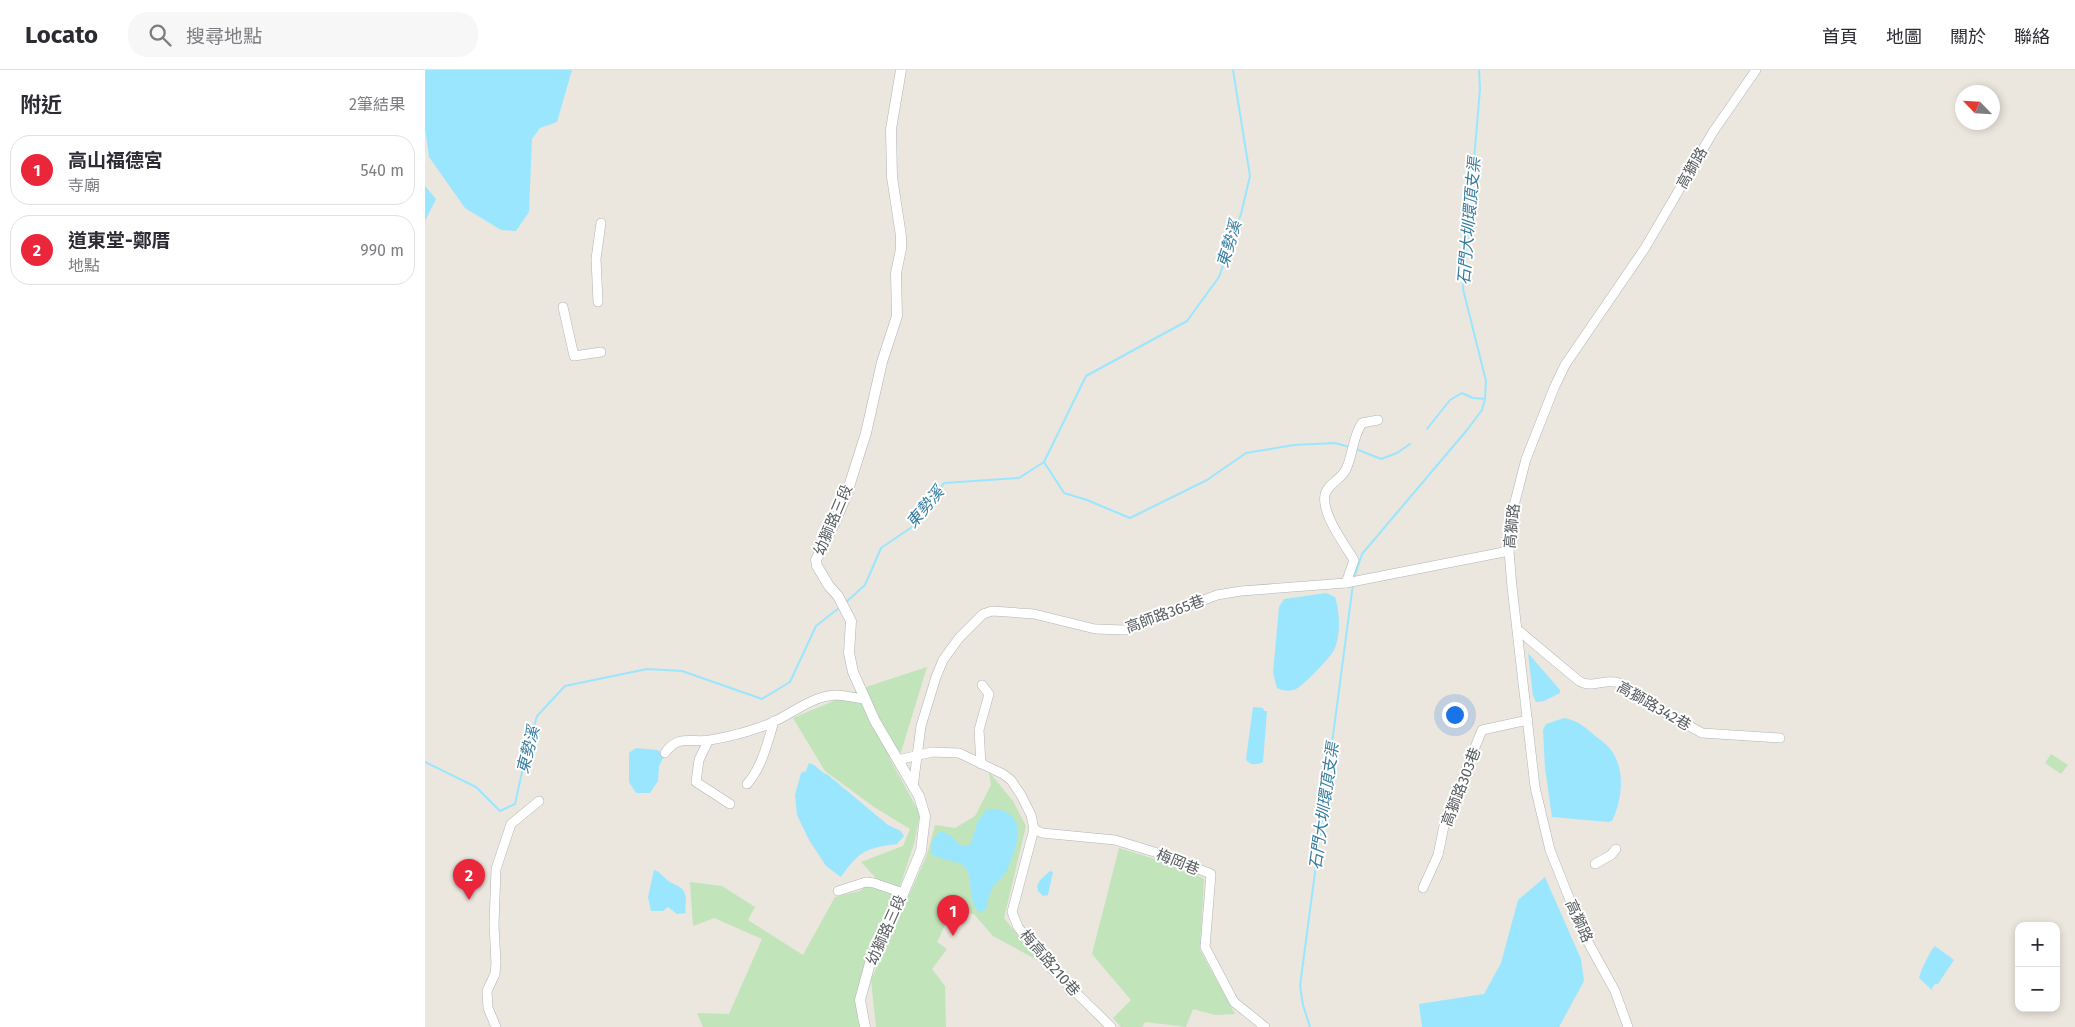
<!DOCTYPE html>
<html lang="zh-TW">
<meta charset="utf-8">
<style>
:root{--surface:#fff;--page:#f7f7f7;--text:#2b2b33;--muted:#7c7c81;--line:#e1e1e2;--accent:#eb253a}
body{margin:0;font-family:"Fira Sans","Noto Sans TC",sans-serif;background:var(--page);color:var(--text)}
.controls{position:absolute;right:15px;bottom:15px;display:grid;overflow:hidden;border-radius:10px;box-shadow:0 2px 8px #0003}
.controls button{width:45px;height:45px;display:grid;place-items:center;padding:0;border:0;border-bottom:1px solid var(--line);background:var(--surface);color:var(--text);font:25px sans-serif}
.compass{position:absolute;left:1530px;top:15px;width:45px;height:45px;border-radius:50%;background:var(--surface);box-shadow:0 2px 8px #0003;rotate:295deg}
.you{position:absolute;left:1029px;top:644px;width:18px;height:18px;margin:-12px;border:4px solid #fff;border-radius:50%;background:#1a73e8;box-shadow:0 0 0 8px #1a73e833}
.badge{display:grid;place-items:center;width:32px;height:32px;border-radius:50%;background:var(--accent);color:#fff;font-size:16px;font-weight:700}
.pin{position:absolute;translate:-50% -41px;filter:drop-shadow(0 1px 2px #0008)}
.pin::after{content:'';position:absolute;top:26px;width:18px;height:15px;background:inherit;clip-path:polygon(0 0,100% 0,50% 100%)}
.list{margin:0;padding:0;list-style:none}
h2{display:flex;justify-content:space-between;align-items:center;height:65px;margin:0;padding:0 20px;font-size:21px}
h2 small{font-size:16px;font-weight:400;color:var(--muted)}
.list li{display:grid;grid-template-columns:32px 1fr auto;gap:15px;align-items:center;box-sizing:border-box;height:70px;margin:0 10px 10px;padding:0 10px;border:1px solid var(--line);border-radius:20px}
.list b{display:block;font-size:19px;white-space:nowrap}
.list p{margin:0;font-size:16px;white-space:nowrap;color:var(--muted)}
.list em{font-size:16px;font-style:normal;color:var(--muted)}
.icon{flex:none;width:28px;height:28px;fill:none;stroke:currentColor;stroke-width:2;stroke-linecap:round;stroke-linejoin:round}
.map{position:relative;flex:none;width:1650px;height:957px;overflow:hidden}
header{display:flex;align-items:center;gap:30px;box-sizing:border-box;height:70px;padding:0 25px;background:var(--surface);border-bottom:1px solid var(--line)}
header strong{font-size:24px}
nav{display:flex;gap:28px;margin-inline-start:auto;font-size:18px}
.search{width:350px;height:45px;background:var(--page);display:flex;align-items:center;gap:12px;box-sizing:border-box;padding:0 18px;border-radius:20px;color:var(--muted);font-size:19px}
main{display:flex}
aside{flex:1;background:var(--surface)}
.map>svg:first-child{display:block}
.green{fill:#c1e4ba}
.water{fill:#9be6ff}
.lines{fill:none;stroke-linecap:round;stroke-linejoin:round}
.stream{stroke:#9be6ff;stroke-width:2}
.minor-casing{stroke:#b0b4b7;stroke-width:10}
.tertiary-casing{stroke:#b0b4b7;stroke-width:11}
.minor{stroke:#fff;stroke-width:9}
.tertiary{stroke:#fff;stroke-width:10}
.labels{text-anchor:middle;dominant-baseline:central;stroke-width:4;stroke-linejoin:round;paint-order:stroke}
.street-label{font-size:15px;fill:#585d60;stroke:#fff}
.water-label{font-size:16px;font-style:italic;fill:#347c9f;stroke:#fff}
</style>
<header>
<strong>Locato</strong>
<div class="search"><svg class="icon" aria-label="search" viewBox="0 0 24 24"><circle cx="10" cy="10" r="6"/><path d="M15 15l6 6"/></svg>搜尋地點</div>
<nav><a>首頁</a><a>地圖</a><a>關於</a><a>聯絡</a></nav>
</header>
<main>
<aside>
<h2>附近<small>2筆結果</small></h2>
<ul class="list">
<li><span class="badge">1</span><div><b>高山福德宮</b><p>寺廟</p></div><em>540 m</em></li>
<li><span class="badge">2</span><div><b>道東堂-鄭厝</b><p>地點</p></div><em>990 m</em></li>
</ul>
</aside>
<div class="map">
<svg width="1650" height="957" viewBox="0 0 1650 957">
<rect width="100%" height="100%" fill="#ebe6de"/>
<g class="green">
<polygon points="502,597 476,682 464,687 495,744 489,774 472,825 448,874 431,923 435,957 278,957 272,943 304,944 337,869 289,848 268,856 265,812 297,816 330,837 323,850 378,885 410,827 435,821 450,807 436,792 478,776 485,759 449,737 400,701 368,648 444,616"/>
<polygon points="1626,684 1643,695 1636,704 1620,693"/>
<polygon points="564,702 588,731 601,756 579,848 614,891 568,866 549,844 533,843 520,855 512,872 522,879 507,899 520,916 521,957 451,957 446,910 502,785 510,755 530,758 550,746 566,715"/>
<polygon points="694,778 759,798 779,809 775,880 810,944 790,945 768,939 761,957 720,952 717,957 696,957 688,948 706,930 667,884"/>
</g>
<g class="water">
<polygon points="0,0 147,0 132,52 115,58 107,69 104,142 91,161 76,160 40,138 4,87 0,59"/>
<polygon points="0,116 11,129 0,151"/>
<path d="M 901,523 L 910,527 C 915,541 916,567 909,580 C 906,587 877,617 871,619 C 864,622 858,621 852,618 L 848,603 L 854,537 L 859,529 Z"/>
<polygon points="1103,583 1135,620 1135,623 1119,631 1111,632 1108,626"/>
<path d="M 828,637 L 838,638 L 839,641 L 842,641 L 838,692 C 833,695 824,696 821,689 Z"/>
<path d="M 1139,648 C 1152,650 1160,657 1169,665 C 1175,670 1182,674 1186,680 C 1201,700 1197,730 1187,751 L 1183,752 L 1127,747 L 1120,698 L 1118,660 L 1121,654 Z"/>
<polygon points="211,678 233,680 239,686 234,696 233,711 225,723 211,723 204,712 204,683"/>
<path d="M 384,693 C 392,695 395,702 403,705 L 463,755 L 476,761 L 479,766 L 472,774 C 441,778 434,781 416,807 L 401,796 L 384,770 L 372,745 L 370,725 L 376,703 L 381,701 Z"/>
<path d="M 562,739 C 595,738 597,759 588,785 C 585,792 583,800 578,806 C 575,810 570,813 568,817 C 564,824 563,832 561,839 L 555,843 C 540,828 550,807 539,796 C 532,790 517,791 506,784 C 506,774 507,767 516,761 L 525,765 L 536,776 L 545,775 L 553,751 Z"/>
<path d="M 229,800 C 236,802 236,805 241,809 C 248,816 259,814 261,828 C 261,834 259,837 261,843 L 252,844 L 243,837 L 238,841 L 226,841 L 223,827 Z"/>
<polygon points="625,801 628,802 623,825 618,826 613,821 612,816 615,810"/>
<polygon points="1120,807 1156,889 1159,911 1134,957 997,957 994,934 1059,924 1076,893 1093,830"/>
<path d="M 1510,876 L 1529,890 L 1513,914 L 1510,914 L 1507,918 L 1508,921 L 1494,908 C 1496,900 1505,881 1510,876 Z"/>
</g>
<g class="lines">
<g class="stream">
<polyline points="1002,359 1025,330 1037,323 1048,328 1060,329"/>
<polyline points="931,379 956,389 972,383 985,374"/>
<polyline points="619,392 639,423 662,430 705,448 782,410 821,383 869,375 910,373 924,377"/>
<polyline points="929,508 937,484 1042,360 1057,340 1060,329 1061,311 1038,219 1055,19 1054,0"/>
<polyline points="420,533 440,515 456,478 490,455 519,413 594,408 619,392 661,306 762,251 794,207 816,144 825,106 808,0"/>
<polyline points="0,692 51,717 75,741 90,734 101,684 112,646 140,616 222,599 257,601 337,629 365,612 391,556 414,538"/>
<polyline points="885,957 878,935 875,916 928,514"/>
</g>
<defs>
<g id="minor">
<polyline points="173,232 171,189 176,153"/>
<polyline points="138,237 149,286 176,282"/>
<path d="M 921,513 L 929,490 C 920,475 891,437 902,420 C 907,412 919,407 922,397 C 928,383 928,366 937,353 L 953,350"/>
<path d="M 1093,560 L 1154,611 C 1167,619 1180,608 1194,613 L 1199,620 L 1277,663 L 1355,668"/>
<polyline points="283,671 274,690 271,712 305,734"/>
<path d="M 240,683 C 253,664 266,673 285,670 C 303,667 326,661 344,654 C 366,645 384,627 410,625 C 419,625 430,628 440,629"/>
<polyline points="473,690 507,682 534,683 578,704 586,710 596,725 606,745 609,759 587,842 593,857 628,900 686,957"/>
<polyline points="556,694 554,660 564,624 557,615"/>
<path d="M 322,714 C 336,699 343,672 349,651"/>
<polyline points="488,717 496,656 511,607 518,590 534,568 558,544 567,541 609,544 670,559 700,560 792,525 816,521 921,513 1084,481"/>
<polyline points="609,759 617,763 690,770 739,785 786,804 780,877 809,932 840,957"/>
<polyline points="1170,794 1186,785 1191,779"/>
<polyline points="998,818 1013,785 1020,751 1057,660 1103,650"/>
<polyline points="413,821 441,812 449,813 478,823"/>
<polyline points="71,957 63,938 62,921 70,904 71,893 69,855 71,799 86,754 114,731"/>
<polyline points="1203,957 1190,921 1158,863 1125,780 1110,717 1087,517 1084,481 1085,451 1101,389 1129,318 1140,295 1220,178 1288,62 1331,0"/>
</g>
<polyline id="tertiary" points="440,957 435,930 445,893 473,836 496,781 500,746 494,726 450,651 428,602 424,583 426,551 413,526 404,516 392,496 391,490 410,452 421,426 441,363 457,292 472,246 471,203 476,179 476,166 467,107 466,59 476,0"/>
</defs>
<use href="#minor" class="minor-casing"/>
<use href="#tertiary" class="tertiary-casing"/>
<use href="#minor" class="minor"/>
<use href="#tertiary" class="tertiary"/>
</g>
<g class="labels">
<g class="street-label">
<text transform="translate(1267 98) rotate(-60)">高獅路</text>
<text transform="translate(408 450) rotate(-67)">幼獅路三段</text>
<text transform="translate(1087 456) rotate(-84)">高獅路</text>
<text transform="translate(740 544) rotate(-20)">高師路365巷</text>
<text transform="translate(1229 636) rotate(30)">高獅路342巷</text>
<text transform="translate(1036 717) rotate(-69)">高獅路303巷</text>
<text transform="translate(753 792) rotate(22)">梅岡巷</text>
<text transform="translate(1154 851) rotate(66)">高獅路</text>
<text transform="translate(461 860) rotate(-66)">幼獅路三段</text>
<text transform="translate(625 893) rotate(49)">梅高路210巷</text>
</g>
<g class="water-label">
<text transform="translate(1044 151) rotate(-85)">石門大圳環頂支渠</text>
<text transform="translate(804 174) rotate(-73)">東勢溪</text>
<text transform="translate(500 437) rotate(-50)">東勢溪</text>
<text transform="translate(103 680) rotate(-76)">東勢溪</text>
<text transform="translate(899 736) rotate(-82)">石門大圳環頂支渠</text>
</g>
</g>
</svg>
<div class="controls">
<button>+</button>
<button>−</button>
</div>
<svg class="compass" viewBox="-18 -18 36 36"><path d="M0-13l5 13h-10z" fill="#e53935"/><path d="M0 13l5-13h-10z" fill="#7c7c81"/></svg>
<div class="you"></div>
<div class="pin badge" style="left:528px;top:866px">1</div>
<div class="pin badge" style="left:44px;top:830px">2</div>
</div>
</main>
